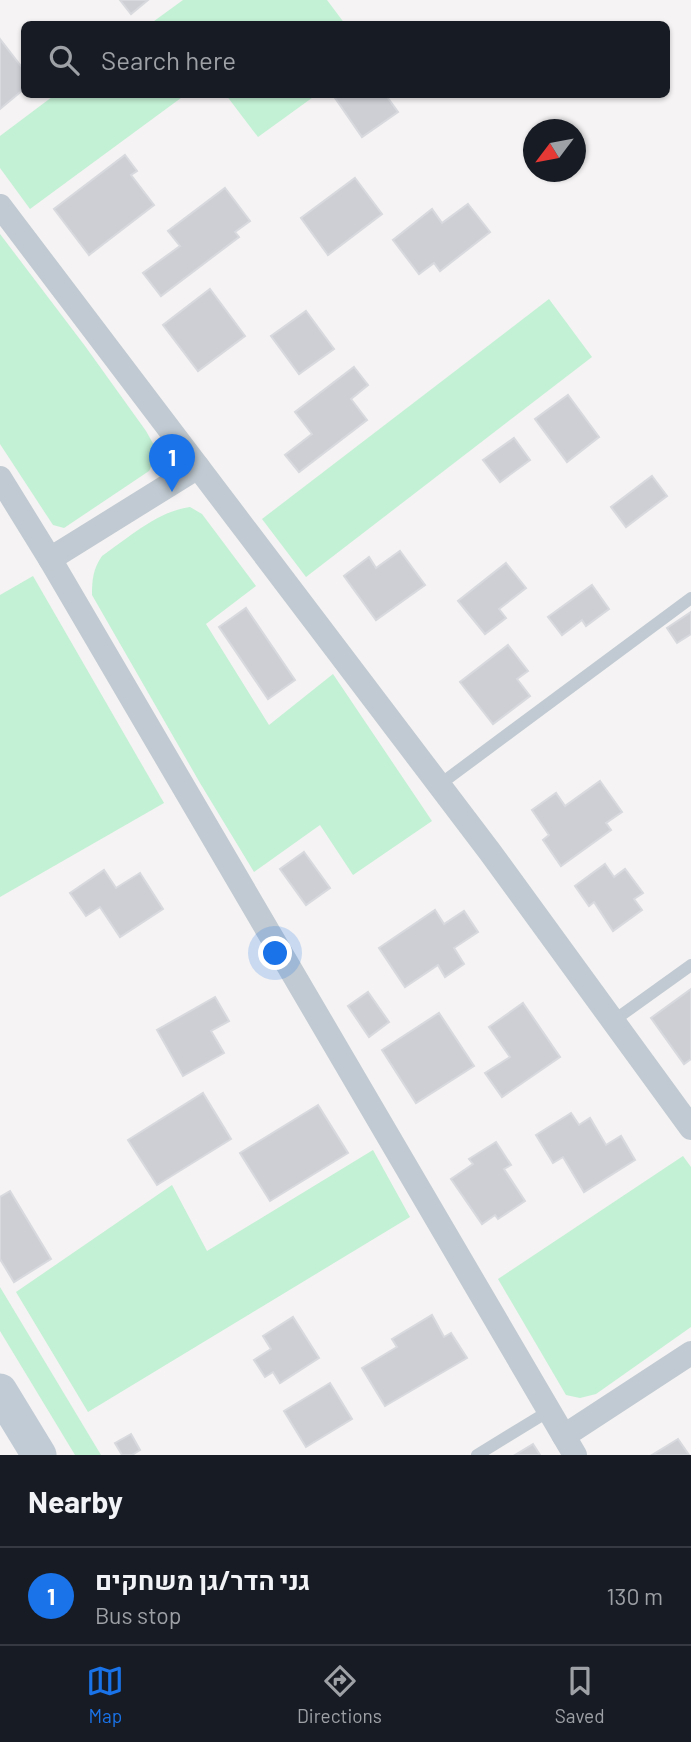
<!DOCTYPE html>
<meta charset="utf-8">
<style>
:root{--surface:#171b24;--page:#242831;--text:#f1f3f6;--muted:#9ea1a6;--line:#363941;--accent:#1a73e8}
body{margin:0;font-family:Barlow,Heebo,sans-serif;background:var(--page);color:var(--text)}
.compass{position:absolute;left:523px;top:119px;width:63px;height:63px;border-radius:50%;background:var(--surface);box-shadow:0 2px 5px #0004;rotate:238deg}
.you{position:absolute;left:276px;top:954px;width:24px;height:24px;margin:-18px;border:5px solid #fff;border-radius:50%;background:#1a73e8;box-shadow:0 0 0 10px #1a73e833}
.badge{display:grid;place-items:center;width:46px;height:46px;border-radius:50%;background:var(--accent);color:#fff;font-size:23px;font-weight:700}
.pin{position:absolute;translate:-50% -58px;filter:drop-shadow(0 2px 4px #0008)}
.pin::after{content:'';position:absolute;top:37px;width:24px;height:21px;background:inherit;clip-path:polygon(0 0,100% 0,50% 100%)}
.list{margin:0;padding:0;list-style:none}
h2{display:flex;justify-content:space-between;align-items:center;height:91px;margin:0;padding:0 28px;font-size:30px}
h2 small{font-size:23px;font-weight:400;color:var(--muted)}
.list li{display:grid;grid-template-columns:46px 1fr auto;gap:21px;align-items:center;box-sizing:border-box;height:98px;padding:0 28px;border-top:2px solid var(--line)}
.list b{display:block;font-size:26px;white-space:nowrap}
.list p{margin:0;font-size:23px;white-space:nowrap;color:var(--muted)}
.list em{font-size:23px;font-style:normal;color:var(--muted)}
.icon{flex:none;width:38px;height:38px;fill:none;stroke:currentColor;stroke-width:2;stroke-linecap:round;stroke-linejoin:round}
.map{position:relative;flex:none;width:691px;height:1455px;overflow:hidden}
.search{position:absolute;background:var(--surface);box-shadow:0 2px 5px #0004;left:21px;right:21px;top:21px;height:77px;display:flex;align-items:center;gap:18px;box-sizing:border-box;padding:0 24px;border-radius:10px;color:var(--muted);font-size:26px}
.sheet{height:189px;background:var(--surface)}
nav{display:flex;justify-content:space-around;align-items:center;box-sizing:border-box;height:98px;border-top:2px solid var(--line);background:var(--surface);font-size:19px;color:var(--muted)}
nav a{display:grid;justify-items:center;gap:4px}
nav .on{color:var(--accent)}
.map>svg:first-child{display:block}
.green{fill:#c3f1d5}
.building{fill:#cdcfd5;stroke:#d7d9de;stroke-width:2}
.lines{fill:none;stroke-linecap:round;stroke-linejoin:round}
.service{stroke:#c1cad2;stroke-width:12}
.minor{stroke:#c1cad2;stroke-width:24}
.secondary{stroke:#c1cbd6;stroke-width:35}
</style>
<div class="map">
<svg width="691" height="1455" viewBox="0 0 691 1455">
<rect width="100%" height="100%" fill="#f5f3f3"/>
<g class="green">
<polygon points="183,0 327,0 345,24 150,24"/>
<polygon points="56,94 185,94 185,95 30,209 0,168 0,136"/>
<polygon points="226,95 316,95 258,137"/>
<polygon points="0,234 85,346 146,431 155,447 155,459 149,471 64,528 53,525 0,444"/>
<polygon points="549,299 592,357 306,577 262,519"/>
<path d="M 190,507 L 202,514 L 256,586 L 206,624 L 269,725 L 333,674 L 432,821 L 353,875 L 320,825 L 254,872 L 200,783 L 92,595 C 92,580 93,569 102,556 C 128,538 158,511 190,507 Z"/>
<polygon points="33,576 164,803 0,897 0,595"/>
<polygon points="373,1150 410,1217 88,1412 16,1292 172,1185 207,1251"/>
<polygon points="683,1156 691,1167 691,1327 596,1394 580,1398 566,1395 498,1279"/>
<polygon points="0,1287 101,1455 75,1455 0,1331"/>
</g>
<g class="building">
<polygon points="120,0 148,0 131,14"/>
<polygon points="0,39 24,70 24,89 0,109"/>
<polygon points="385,94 398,112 362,137 333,95"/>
<polygon points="125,155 137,171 131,175 154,205 89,255 54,209"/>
<polygon points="355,178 382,214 328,255 301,218"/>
<polygon points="225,188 250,221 235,232 239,237 161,296 143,273 180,246 168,231"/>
<polygon points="468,204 490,232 440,271 434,263 419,274 393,240 432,209 442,223"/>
<polygon points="210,289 245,336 198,371 163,325"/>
<polygon points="306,311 334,349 299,374 271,336"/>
<polygon points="354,367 368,385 351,399 367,420 299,472 285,455 312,434 295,412"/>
<polygon points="568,395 599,437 567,462 535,419"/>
<polygon points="514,438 530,460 500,482 483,460"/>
<polygon points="652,476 667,496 626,527 611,507"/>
<polygon points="400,551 425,585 376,620 344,576 369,557 376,568"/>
<polygon points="506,563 526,588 499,609 506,618 485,634 458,601"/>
<polygon points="592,585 609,609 586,626 582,620 562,635 548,617"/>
<polygon points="246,608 295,680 268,699 219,627"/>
<polygon points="691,612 691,634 677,643 667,628"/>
<polygon points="508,645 528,671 517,679 530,696 493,724 460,682"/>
<polygon points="600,781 622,812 606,823 611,830 561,866 543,840 549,835 532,810 556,793 565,806"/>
<polygon points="304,852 330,888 306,905 280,869"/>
<polygon points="605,864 614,877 625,869 643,893 634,899 642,910 613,931 594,902 589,906 575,886"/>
<polygon points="104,870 116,888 140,873 163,909 120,937 100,907 86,916 70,893"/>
<polygon points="435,910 444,924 464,911 478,932 454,948 464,964 445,977 438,965 405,987 379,948"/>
<polygon points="691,989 691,1059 684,1064 651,1018"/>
<polygon points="368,992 389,1022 369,1037 348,1006"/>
<polygon points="215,997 229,1021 211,1031 224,1053 183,1076 157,1030"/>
<polygon points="523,1003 560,1057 502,1097 485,1073 510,1057 489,1027"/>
<polygon points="439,1013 474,1066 416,1103 382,1050"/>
<polygon points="203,1093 231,1139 157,1185 128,1140"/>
<polygon points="318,1105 348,1153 270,1201 240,1153"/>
<polygon points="571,1113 579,1125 590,1118 606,1145 621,1136 635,1160 584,1192 563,1157 553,1163 536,1135"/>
<polygon points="496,1142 511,1165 504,1169 525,1201 498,1219 495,1215 482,1224 451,1179 473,1164 469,1159"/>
<polygon points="10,1191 51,1259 14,1282 0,1259 0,1197"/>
<polygon points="432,1315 444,1337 451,1333 467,1358 385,1406 362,1368 397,1347 392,1339"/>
<polygon points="293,1317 319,1358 280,1383 273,1372 265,1377 254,1360 271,1349 263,1336"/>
<polygon points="330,1383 352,1419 306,1447 284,1411"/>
<polygon points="131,1434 140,1450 132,1455 122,1455 115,1443"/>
<polygon points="678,1439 689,1455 652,1455"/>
<polygon points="533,1444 540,1455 515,1455"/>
</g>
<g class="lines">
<g class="service">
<polyline points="439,785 691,598"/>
<polyline points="613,1021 691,965"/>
<polyline points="477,1455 549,1411"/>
</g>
<g class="minor">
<polyline points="0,206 490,852 691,1128"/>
<polyline points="0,478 50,559 575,1455"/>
<polyline points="50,559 198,467"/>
<polyline points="564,1436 691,1353"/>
</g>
<polyline class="secondary" points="0,1391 39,1455"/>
</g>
</svg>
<svg class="compass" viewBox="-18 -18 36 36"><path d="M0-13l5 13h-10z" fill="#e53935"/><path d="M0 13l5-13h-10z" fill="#9ea1a6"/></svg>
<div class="you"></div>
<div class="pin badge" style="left:172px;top:492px">1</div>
<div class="search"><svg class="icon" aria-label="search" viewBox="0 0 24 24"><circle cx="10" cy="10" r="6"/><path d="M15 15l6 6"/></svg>Search here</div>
</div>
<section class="sheet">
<h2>Nearby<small></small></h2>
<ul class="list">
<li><span class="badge">1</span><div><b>גני הדר/גן משחקים</b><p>Bus stop</p></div><em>130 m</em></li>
</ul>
</section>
<nav>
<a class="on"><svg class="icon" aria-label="map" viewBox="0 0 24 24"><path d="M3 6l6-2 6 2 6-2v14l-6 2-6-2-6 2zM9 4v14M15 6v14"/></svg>Map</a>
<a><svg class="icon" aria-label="directions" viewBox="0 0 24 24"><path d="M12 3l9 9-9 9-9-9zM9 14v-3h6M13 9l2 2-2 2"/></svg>Directions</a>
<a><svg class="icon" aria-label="saved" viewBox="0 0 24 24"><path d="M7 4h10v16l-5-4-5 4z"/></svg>Saved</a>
</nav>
